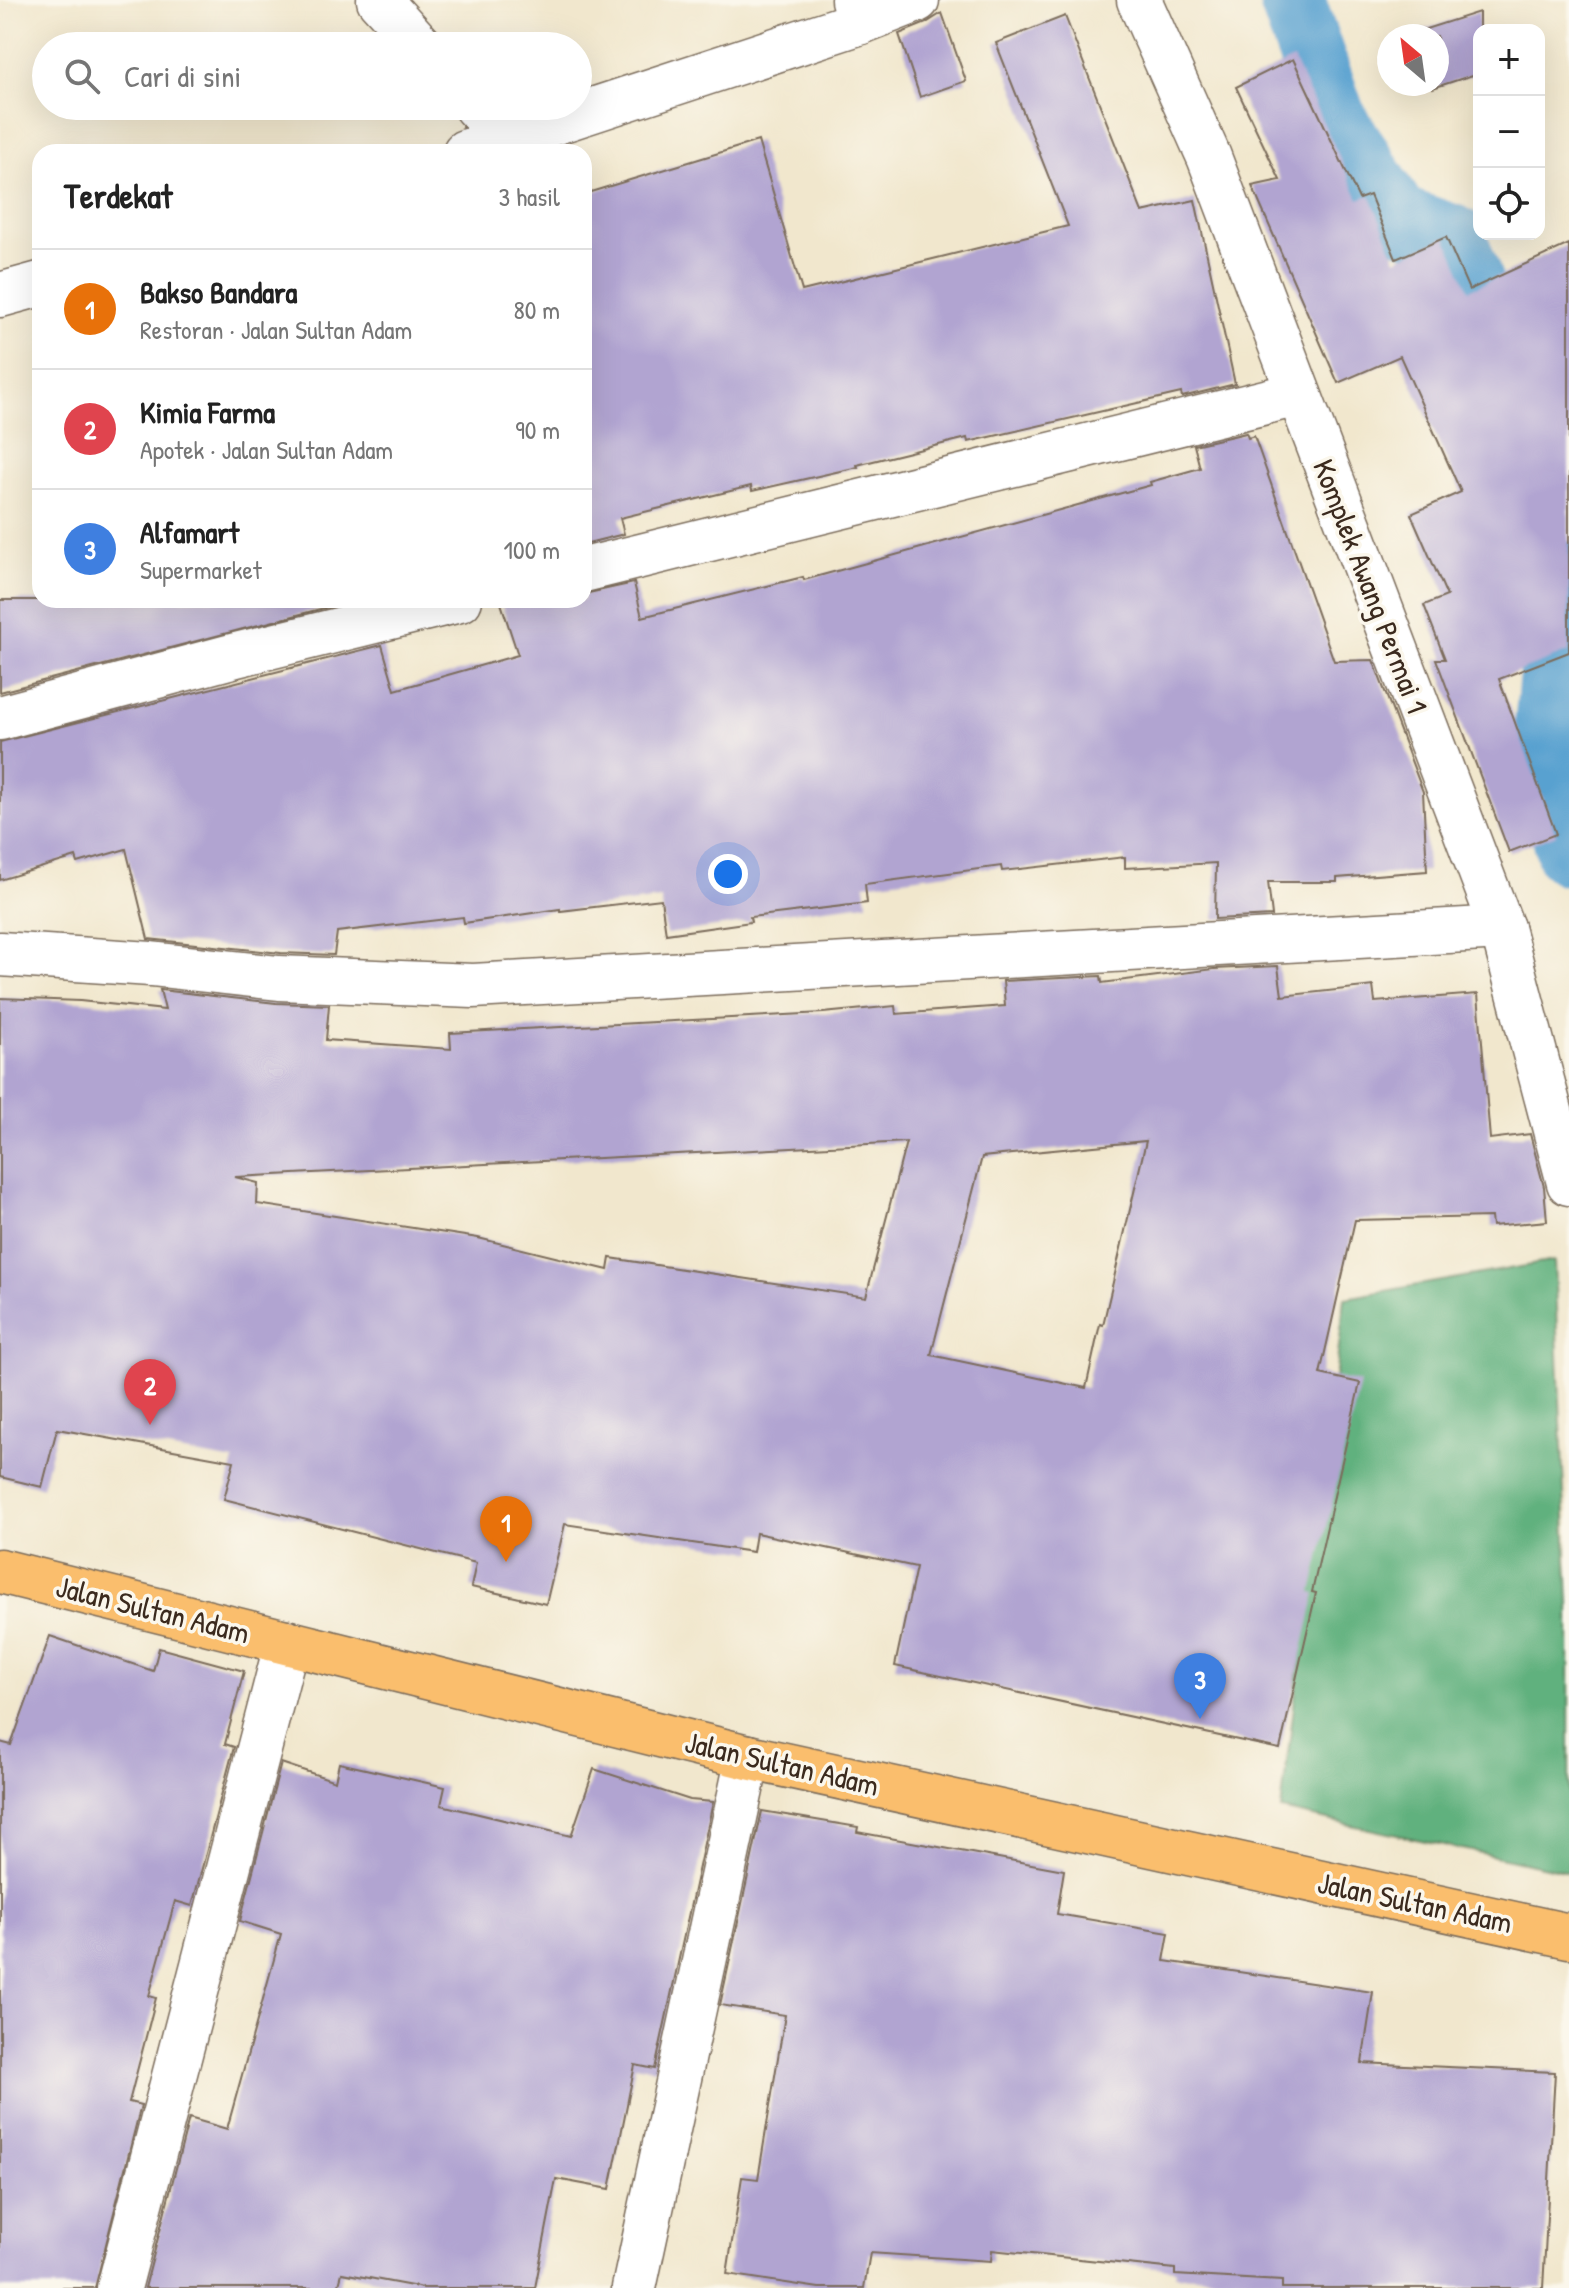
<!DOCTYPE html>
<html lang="id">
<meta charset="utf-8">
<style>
:root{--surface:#fff;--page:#f6f6f6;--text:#222;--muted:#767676;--line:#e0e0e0;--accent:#b5179e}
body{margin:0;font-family:"Patrick Hand",sans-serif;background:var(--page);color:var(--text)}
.controls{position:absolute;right:24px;top:24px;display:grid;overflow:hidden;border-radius:16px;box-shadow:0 8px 32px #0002}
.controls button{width:72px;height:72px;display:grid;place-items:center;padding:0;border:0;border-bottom:2px solid var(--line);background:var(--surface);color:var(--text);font:40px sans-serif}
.compass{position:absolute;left:1377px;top:24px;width:72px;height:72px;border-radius:50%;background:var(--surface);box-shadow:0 8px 32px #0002;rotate:331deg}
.you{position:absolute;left:728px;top:874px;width:28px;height:28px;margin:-20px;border:6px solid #fff;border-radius:50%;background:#1a73e8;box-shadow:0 0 0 12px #1a73e833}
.badge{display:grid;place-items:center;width:52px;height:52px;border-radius:50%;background:var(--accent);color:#fff;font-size:26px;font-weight:700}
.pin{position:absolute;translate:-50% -66px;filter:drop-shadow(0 2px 4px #0008)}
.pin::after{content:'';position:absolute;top:42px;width:28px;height:24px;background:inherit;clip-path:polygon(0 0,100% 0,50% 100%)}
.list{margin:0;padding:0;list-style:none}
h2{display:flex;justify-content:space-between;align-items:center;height:104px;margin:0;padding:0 32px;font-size:34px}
h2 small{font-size:26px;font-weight:400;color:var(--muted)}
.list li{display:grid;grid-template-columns:52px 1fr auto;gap:24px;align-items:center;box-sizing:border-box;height:120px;padding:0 32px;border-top:2px solid var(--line)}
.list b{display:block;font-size:30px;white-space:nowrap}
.list p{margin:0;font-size:26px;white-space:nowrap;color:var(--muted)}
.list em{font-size:26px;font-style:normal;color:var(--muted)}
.icon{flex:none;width:44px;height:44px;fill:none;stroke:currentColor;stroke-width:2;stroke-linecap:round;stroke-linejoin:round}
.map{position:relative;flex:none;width:1569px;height:2288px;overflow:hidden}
.search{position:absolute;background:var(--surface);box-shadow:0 8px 32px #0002;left:32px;top:32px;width:560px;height:88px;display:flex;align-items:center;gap:20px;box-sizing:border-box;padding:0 28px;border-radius:44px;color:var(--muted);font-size:30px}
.panel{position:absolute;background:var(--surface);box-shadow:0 8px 32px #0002;left:32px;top:144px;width:560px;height:464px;border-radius:24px}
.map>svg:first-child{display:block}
.forest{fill:#60b17e;stroke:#4e6e4e;stroke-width:2}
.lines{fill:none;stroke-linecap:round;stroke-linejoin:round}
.canal{stroke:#59a1d0;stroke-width:66}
.building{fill:#b1a4d1;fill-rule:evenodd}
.minor-casing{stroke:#7b6c5b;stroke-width:47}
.tertiary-casing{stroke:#7b6c5b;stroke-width:47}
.primary-casing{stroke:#7b6c5b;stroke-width:47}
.minor{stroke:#fff;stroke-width:44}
.tertiary{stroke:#fff;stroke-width:44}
.primary{stroke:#fabe6d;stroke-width:44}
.labels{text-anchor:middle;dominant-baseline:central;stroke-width:7;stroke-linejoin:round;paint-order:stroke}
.street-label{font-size:30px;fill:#3b2a1e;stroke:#fbf7ec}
</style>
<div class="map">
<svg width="1569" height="2288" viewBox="0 0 1569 2288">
<rect width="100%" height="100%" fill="#fbf7ec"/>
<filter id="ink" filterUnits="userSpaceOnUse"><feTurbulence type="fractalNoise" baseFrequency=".0125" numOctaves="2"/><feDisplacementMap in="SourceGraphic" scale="16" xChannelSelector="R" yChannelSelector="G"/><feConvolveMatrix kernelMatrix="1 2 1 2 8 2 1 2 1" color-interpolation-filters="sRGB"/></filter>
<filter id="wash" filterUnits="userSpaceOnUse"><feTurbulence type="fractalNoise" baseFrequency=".006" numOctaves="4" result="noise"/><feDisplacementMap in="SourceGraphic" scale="32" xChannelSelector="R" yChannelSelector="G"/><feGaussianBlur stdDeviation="1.8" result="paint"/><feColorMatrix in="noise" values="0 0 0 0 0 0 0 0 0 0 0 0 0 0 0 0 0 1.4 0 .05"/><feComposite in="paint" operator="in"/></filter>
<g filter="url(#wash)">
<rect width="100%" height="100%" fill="#f1e7cd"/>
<polygon class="forest" points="1554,1261 1569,1607 1569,1872 1281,1810 1345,1298"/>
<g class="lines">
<g class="canal">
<polyline points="1292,0 1333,117 1397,218 1454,238 1480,308 1512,370"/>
<polyline points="1551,569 1558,610 1545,749 1569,853"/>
</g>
</g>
<g id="blocks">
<g class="building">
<polygon points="1479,12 1479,73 1433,88 1432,84 1437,84 1437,36 1418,36 1416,32"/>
<polygon points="942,13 966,81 920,97 899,34 926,23"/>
<polygon points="1065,16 1142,212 1195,200 1235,384 1182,397 1181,393 968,442 967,438 857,465 858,467 752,491 751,486 620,518 624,534 584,544 584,194 758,141 802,291 1068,226 996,43"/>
<polygon points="1293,59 1359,199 1370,195 1396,259 1446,237 1469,290 1569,244 1569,652 1499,679 1556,834 1509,852 1436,659 1445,659 1424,605 1447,596 1411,514 1461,492 1400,356 1338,383 1252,186 1280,180 1236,87"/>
<polygon points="1246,433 1248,438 1254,436 1334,661 1373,660 1423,792 1427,871 1337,878 1337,882 1268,882 1272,916 1215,919 1216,863 1125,868 1125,857 1002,871 1001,866 865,884 867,903 750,917 751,922 666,934 661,899 560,911 560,909 464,923 463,917 337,932 334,955 281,953 148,939 126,849 78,863 76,857 0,880 0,742 382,645 395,690 518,655 500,600 584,600 584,594 634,583 642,617 803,577 804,580 1151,485 1150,482 1200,468 1194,445"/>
<polygon points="0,600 355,600 0,692"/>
<path d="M 1278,966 L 1282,996 L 1373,986 L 1375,1002 L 1478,994 L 1490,1139 L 1530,1134 L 1544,1187 L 1547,1221 L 1492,1226 L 1491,1217 L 1355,1220 L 1320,1374 L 1360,1383 L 1312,1592 L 1316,1593 L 1280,1749 L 895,1666 L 916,1567 L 756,1533 L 753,1552 L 565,1524 L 546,1604 L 471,1587 L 476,1563 L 224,1499 L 234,1461 L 57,1429 L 42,1487 L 0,1477 L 0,998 L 80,1001 L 165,1010 L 160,990 L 276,1003 L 329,1005 L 326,1040 L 451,1049 L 450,1033 L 823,1013 L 895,1006 L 896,1014 L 1005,1006 L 1003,981 L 1101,976 L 1102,983 L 1214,969 ZM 1146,1141 L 1103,1325 L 1100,1324 L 1086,1388 L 931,1355 L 982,1157 ZM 906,1142 L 866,1297 L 610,1258 L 608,1270 L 478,1238 L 257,1204 L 258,1183 L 235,1177 Z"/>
<polygon points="50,1636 153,1671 159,1648 244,1671 225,1744 234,1747 192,1906 175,1901 149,1996 156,1998 129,2102 141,2105 95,2288 0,2288 0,1742 11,1745"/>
<polygon points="281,1763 335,1781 339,1763 445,1787 441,1805 571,1836 594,1769 690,1800 713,1802 655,2069 635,2065 610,2189 556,2179 535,2288 423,2288 342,2273 338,2288 145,2288 189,2118 227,2129 281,1934 240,1921"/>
<polygon points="762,1811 858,1827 857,1832 1064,1870 1057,1914 1169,1933 1164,1961 1373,1992 1362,2063 1555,2072 1543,2288 1282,2288 1282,2281 1175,2275 1175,2269 992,2250 991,2261 870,2253 864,2288 819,2288 727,2274 742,2177 758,2179 785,2015 720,2005"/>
</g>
</g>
</g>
<g filter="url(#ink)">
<use href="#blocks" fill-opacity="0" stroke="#7b6c5b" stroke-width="2"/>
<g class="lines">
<defs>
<g id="minor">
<polyline points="379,0 421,46"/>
<polyline points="475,106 505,138"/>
<polyline points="465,152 861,22"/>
<polyline points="0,295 40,284"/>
<polyline points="584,570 1298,394"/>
<polyline points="0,718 236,655 460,600"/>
<polyline points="0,954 151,964 279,978 473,986 1502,928"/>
<polyline points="119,2288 287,1642"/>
<polyline points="634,2288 748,1757"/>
</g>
<g id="tertiary">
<polyline points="853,0 861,22 917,0"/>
<polyline points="1139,0 1209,157 1502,928 1569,1183"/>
</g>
<polyline id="primary" points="0,1571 748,1757 1569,1936"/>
</defs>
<use href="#minor" class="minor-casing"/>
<use href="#tertiary" class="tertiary-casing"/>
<use href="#primary" class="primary-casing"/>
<use href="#minor" class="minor"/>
<use href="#tertiary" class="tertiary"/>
<use href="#primary" class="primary"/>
</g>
</g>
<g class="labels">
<g class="street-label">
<text transform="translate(1371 586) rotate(69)">Komplek Awang Permai 1</text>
<text transform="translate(153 1609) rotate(14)">Jalan Sultan Adam</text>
<text transform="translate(782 1763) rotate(13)">Jalan Sultan Adam</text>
<text transform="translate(1415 1902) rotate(12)">Jalan Sultan Adam</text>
</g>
</g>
</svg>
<div class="controls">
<button>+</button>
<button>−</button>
<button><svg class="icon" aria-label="locate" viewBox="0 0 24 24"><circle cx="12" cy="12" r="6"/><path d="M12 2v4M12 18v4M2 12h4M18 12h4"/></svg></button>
</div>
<svg class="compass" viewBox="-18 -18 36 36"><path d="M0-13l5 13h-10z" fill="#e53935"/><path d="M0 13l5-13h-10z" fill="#767676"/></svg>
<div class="you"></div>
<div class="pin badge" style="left:506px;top:1562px;background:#e8710a">1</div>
<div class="pin badge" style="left:150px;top:1425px;background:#e0444e">2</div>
<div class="pin badge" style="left:1200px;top:1719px;background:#3f7fe0">3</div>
<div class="search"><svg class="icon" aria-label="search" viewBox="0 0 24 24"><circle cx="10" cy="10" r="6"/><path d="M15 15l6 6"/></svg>Cari di sini</div>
<section class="panel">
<h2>Terdekat<small>3 hasil</small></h2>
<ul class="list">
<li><span class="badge" style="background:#e8710a">1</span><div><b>Bakso Bandara</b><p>Restoran · Jalan Sultan Adam</p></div><em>80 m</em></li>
<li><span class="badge" style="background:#e0444e">2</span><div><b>Kimia Farma</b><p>Apotek · Jalan Sultan Adam</p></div><em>90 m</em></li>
<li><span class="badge" style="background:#3f7fe0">3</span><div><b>Alfamart</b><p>Supermarket</p></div><em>100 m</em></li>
</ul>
</section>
</div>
